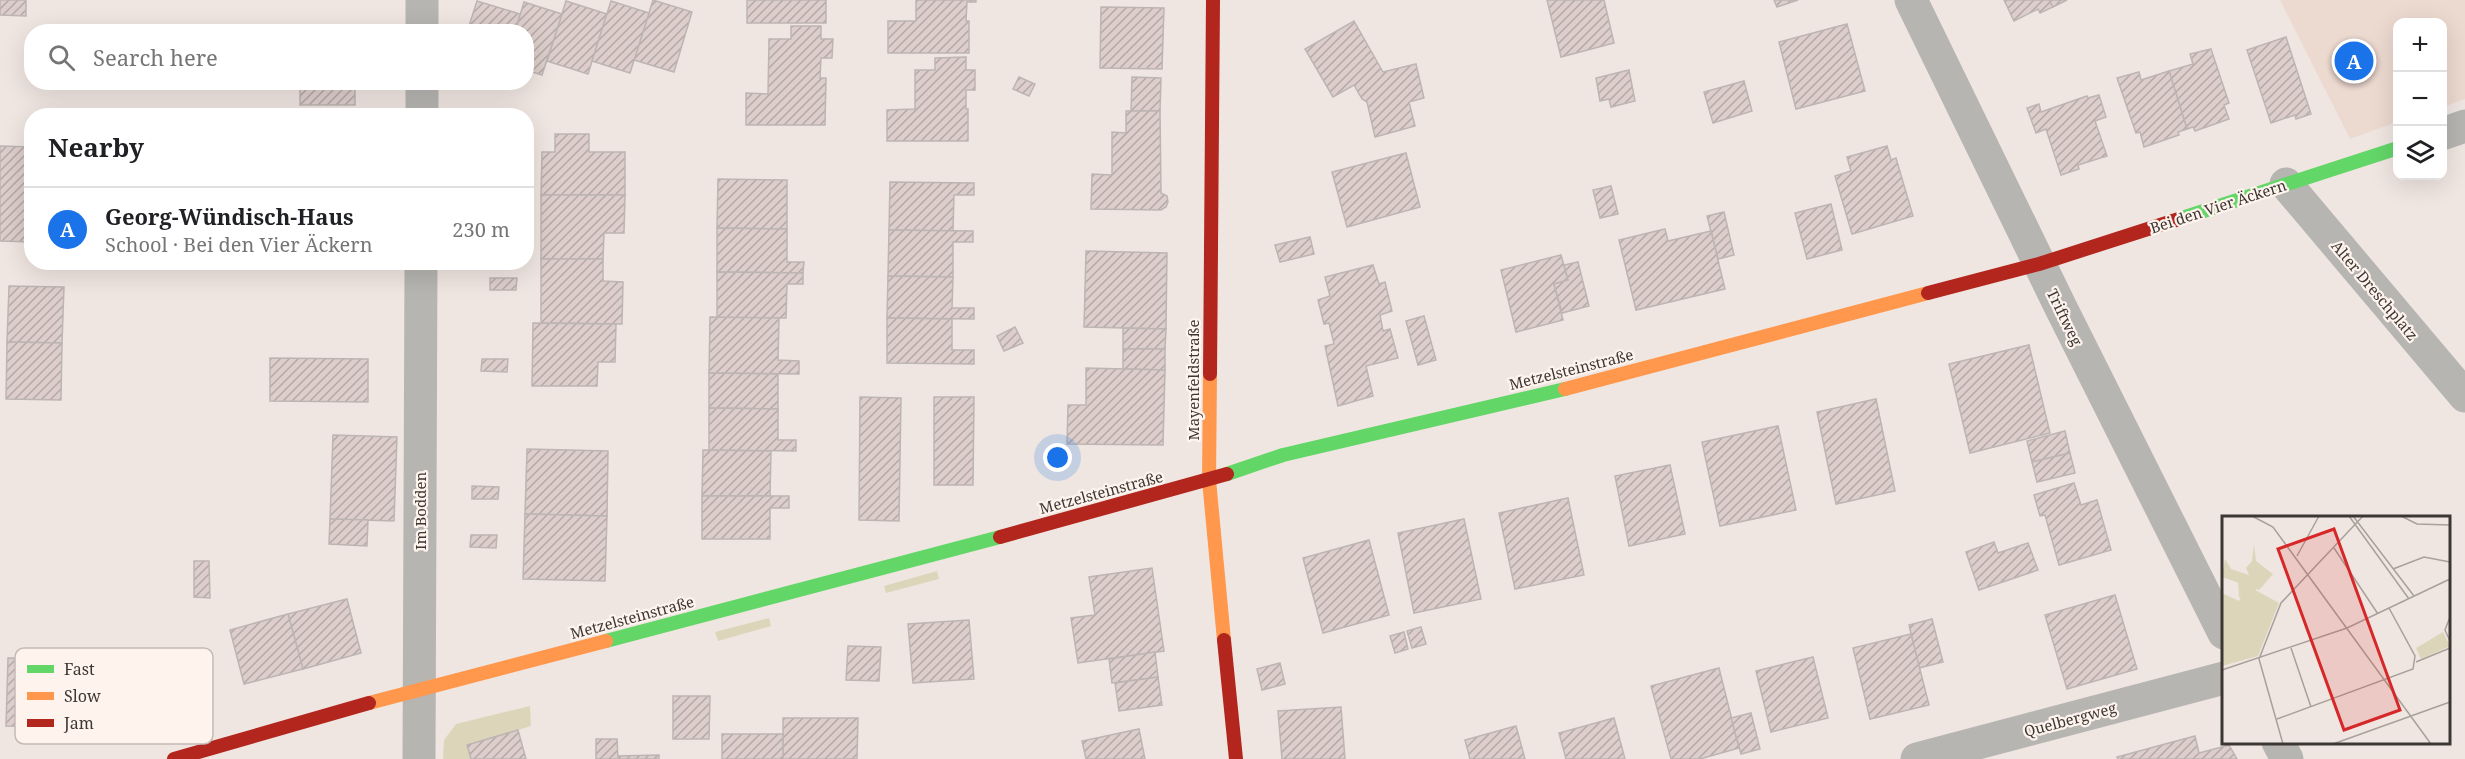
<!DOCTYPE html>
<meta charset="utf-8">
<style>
:root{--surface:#fff;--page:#f2f2f2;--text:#202124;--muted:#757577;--line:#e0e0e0;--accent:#1a73e8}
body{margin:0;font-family:"Noto Serif",serif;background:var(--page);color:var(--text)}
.controls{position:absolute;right:18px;top:18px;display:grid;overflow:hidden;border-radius:12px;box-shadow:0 6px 24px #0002}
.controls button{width:54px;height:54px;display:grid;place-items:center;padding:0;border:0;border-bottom:2px solid var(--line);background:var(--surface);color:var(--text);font:30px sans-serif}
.you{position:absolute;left:1058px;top:458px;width:21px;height:21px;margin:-15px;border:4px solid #fff;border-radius:50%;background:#1a73e8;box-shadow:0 0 0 9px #1a73e833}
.badge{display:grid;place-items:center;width:39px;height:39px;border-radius:50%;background:var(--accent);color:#fff;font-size:20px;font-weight:700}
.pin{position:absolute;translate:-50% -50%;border:3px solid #fff;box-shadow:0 2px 6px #0006}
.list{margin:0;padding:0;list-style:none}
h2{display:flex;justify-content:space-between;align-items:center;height:78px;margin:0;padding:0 24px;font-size:26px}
h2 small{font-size:20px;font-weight:400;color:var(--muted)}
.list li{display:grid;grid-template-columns:39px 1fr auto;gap:18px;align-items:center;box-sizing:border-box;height:84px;padding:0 24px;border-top:2px solid var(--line)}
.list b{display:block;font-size:22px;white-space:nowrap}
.list p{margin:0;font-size:20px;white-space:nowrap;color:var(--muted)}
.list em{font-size:20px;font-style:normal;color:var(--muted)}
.icon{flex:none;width:33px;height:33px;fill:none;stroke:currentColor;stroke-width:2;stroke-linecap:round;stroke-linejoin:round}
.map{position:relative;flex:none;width:2465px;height:759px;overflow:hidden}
.search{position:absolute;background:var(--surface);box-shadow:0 6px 24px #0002;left:24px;top:24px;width:510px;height:66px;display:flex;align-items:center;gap:15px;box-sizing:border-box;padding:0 21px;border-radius:24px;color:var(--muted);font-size:22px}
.panel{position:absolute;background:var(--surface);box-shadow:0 6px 24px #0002;left:24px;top:108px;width:510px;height:162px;border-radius:24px}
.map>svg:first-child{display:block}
.built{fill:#ecd9d0}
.grass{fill:#ddd5ba}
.building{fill:url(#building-hatch);stroke:#bdb5b2;stroke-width:1.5}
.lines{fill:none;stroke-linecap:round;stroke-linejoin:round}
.street{stroke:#b7b5b2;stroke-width:33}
.fast{stroke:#63d668;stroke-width:14}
.slow{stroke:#ff974d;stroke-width:14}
.jam{stroke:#b3261e;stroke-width:14}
.labels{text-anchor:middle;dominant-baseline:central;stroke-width:4.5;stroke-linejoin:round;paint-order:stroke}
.street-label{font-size:15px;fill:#3d3733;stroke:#fef3ed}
.inset-road{fill:none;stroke:#a8a09b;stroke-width:1.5}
.view{fill:#d62828;fill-opacity:0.15;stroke:#d62828;stroke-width:3}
.inset-edge{fill:none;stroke:#3d3733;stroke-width:3}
.key{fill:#fef3ed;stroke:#c4bbb5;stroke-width:1.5}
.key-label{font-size:16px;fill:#3d3733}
</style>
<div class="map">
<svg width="2465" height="759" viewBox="0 0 2465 759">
<defs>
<pattern id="building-hatch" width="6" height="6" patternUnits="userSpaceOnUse" patternTransform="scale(1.5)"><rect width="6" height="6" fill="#ddcecb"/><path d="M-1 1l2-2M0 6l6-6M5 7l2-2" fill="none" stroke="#b4a8a5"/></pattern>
</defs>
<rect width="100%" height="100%" fill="#f0e6e1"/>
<polygon class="built" points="2280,0 2465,0 2465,99 2443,107 2442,22 2398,22 2397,122 2350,139"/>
<g class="grass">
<polygon points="937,571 939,579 886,593 884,586"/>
<polygon points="769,618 771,626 718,641 715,632"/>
<polygon points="530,706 531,726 518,730 471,759 443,759 444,740 456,724"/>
</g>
<g class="building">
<polygon points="0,0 26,0 26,16 0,15"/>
<polygon points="653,0 692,12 674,72 634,60"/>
<rect x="747" y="0" width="79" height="23"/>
<polygon points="916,0 976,0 976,2 967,2 966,21 969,21 969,53 888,53 888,21 916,21"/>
<polygon points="1547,0 1604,0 1614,43 1561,57"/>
<polygon points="1774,0 1798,0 1777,7"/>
<polygon points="2004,0 2049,0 2053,7 2040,13 2038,9 2014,21"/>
<polygon points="2049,0 2067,0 2053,7"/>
<polygon points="477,1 520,14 515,32 467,32"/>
<polygon points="566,1 607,14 588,74 547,61"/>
<polygon points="611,1 649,13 630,73 592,61"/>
<polygon points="524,2 562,14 542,75 526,70 526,32 515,32"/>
<polygon points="1101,7 1164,8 1162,69 1100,68"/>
<polygon points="1354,21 1383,72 1416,64 1424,98 1409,102 1415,126 1375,137 1367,102 1362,99 1354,85 1333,97 1305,49"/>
<polygon points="1847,24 1865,91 1796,109 1779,42"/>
<polygon points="791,26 821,26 821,39 833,39 832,58 821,58 820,78 826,78 825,125 746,125 746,93 768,94 769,39 791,39"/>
<polygon points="2286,37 2311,114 2296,119 2295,115 2271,123 2247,50"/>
<polygon points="2211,49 2229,103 2224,105 2229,119 2195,131 2193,127 2187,129 2169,71 2193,64 2190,54"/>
<polygon points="966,57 966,70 975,70 975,90 966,90 966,109 968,109 968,141 887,141 887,110 915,109 915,70 935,70 935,58"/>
<polygon points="1629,70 1635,101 1611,107 1609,99 1600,101 1596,78"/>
<polygon points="2169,71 2187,129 2178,132 2179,135 2144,147 2140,132 2136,133 2117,78 2139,72 2141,80"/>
<polygon points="1019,77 1035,84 1029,96 1013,89"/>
<polygon points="1132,77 1161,78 1160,111 1131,111"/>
<polygon points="1744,81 1752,111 1713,123 1704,92"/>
<rect x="300" y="82" width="55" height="23"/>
<polygon points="2099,95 2106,117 2095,121 2107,156 2078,165 2079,169 2061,175 2046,129 2036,133 2027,108 2039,104 2041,112 2087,96 2088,98"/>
<polygon points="1126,111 1160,111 1161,193 1167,196 1168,202 1166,207 1161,210 1091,209 1092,174 1112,175 1112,132 1126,133"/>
<rect x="326" y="112" width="31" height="4"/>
<polygon points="555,134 589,134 589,152 625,152 625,195 541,195 542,152 555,152"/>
<polygon points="0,146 32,147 32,242 0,241"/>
<polygon points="1887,146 1891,160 1896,158 1913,216 1852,234 1835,176 1851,171 1847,157"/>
<polygon points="1406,153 1420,207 1347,227 1332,172"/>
<polygon points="718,179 787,180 787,229 717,228"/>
<polygon points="890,182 974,183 974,195 954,195 953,231 889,230"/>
<polygon points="1611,186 1618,214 1600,218 1593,190"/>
<polygon points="541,195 625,195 624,233 604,233 603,259 541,259"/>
<polygon points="1831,204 1842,250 1807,259 1795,213"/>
<polygon points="1724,212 1734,255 1718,259 1707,216"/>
<polygon points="717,228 787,229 787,262 804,262 803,273 717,272"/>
<polygon points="1665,229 1668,241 1711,231 1725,289 1636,310 1619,240"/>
<polygon points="889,230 973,231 973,242 953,242 953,277 888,276"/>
<polygon points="1310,237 1314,254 1280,262 1275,245"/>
<polygon points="1086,251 1167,253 1166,329 1084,327"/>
<polygon points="1561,255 1568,280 1554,284 1563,320 1516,332 1501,270"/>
<polygon points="541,259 603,259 603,281 623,282 622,324 541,323"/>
<polygon points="1578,262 1589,306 1562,313 1554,284 1568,280 1564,265"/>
<polygon points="1373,265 1379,284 1385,282 1392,311 1380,315 1383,331 1390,329 1398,358 1366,366 1373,396 1338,406 1325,346 1334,344 1329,323 1324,324 1318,300 1330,296 1325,277"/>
<polygon points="717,272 803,273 803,284 787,284 786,318 717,318"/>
<polygon points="888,276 953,277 952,308 974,308 974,319 887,318"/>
<polygon points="490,278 517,278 516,290 490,290"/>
<polygon points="9,286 64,287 62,343 7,342"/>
<polygon points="1424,316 1436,360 1418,365 1406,321"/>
<polygon points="710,317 779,318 778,360 799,361 799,374 709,373"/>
<polygon points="887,318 952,319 952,350 974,350 974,364 887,363"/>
<polygon points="533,323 616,324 615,362 598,362 597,386 532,386"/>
<polygon points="1015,327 1023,343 1004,351 997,336"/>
<polygon points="1123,328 1166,329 1165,349 1123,349"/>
<polygon points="7,342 62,343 61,400 6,399"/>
<polygon points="2029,345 2050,433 1970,453 1949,364"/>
<polygon points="1123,349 1165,349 1165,370 1123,369"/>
<polygon points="270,358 368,359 368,402 270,401"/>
<polygon points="482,359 508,359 507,372 481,371"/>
<polygon points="1086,368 1165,370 1163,445 1067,444 1068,405 1086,405"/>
<polygon points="709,373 778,374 778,409 709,408"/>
<polygon points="860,397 901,398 899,521 859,520"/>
<polygon points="934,397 974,397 973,485 934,485"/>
<polygon points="1876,399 1895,491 1836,504 1817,412"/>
<polygon points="709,408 778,409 778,440 796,440 796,451 709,450"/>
<polygon points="1778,426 1796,510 1720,526 1702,442"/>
<polygon points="2065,431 2070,453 2032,462 2027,441"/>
<polygon points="333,435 397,437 394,521 330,519"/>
<polygon points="527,449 608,451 607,516 525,514"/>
<polygon points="703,450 771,451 770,496 702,496"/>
<polygon points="2070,453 2075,473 2037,482 2032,462"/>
<polygon points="1670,465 1685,534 1629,546 1615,476"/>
<polygon points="2074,483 2081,505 2097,500 2111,550 2059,565 2045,515 2040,516 2034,495"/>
<polygon points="472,486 499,487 498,499 472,499"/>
<polygon points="702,496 789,496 789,508 770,508 770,539 702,539"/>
<polygon points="1568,498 1584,575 1515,589 1499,513"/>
<polygon points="525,514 607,516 605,581 523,579"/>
<polygon points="330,519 368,520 367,546 329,544"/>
<polygon points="1464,519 1481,599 1414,613 1398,533"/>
<polygon points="471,535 497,535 496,548 470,547"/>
<polygon points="1369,540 1389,615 1323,633 1303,558"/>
<polygon points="1994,542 1998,553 2028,543 2038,570 1979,590 1966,552"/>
<polygon points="194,561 209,561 210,598 194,597"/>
<polygon points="1152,568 1164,651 1078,663 1071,618 1095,615 1089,577"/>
<polygon points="2115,595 2137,669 2067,689 2045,615"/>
<polygon points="347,599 361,653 303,669 288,614"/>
<polygon points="288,614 303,669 244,684 230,630"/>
<polygon points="1932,619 1943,662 1919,668 1909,625"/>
<polygon points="969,620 974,679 913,683 908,624"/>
<polygon points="1421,627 1426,644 1412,648 1407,631"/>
<polygon points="1404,632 1408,649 1395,653 1390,636"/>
<polygon points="1911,634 1929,705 1870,719 1853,648"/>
<polygon points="848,646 881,647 879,681 846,680"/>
<polygon points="1155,652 1158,677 1112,683 1109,659"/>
<polygon points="1813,657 1828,718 1771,732 1756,671"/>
<polygon points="8,658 79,660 76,728 6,726"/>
<polygon points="1280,663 1285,684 1262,690 1257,669"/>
<polygon points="1719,668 1739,748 1700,759 1671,759 1651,686"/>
<polygon points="1158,677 1162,705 1119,711 1115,683"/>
<polygon points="673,696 710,696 709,739 673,739"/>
<polygon points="1341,707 1345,759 1282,759 1278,711"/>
<polygon points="1751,713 1760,749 1741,754 1731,718"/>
<polygon points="783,718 858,718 857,759 783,759"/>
<polygon points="1614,718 1625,759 1566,759 1559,733"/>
<polygon points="1516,726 1525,759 1470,759 1465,740"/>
<polygon points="1139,729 1145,759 1086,759 1082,741"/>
<polygon points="518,730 526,759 471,759 467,745"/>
<rect x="722" y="734" width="61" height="25"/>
<polygon points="2195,736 2199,753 2229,745 2237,759 2118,759 2117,757"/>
<polygon points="596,739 617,739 618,759 596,759"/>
<polygon points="659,755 659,759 618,759 618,756"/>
</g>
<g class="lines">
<g class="street">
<polyline points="1911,0 2061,308 2224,633"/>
<polyline points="422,32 422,0"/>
<polyline points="422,116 422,82"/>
<polyline points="2442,134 2465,126"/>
<polyline points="2286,184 2465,396"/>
<polyline points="2278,742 2287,759"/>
<polyline points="419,759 421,262"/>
<polyline points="1917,759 2224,678"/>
</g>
<g class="fast">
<polyline points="2179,219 2398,148"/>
<polyline points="1227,474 1283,455 1565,389"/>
<polyline points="606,641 1000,537"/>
</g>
<g class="slow">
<polyline points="1210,374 1209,480 1224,640"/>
<polyline points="1565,389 1928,293"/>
<polyline points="369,703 606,641"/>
</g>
<g class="jam">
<polyline points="1928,293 2039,264 2179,219"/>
<polyline points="1210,374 1213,0"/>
<polyline points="1000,537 1227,474"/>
<polyline points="1224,640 1236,759"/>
<polyline points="174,759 369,703"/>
</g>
</g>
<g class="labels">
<g class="street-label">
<text transform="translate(2218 206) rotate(-18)">Bei den Vier Äckern</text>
<text transform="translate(2375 290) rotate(50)">Alter Dreschplatz</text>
<text transform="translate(2065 317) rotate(64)">Triftweg</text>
<text transform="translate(1571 369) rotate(-14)">Metzelsteinstraße</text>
<text transform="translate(1193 380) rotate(-90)">Mayenfeldstraße</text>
<text transform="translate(1101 492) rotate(-15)">Metzelsteinstraße</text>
<text transform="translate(420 511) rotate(-90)">Im Bodden</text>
<text transform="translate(632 617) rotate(-15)">Metzelsteinstraße</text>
<text transform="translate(2070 719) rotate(-15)">Quelbergweg</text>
</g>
</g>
<g transform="translate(2222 516)">
<rect width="228" height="228" fill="#f0e6e1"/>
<path d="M 32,28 L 34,45 L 51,58 L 37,74 L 0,61 L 3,43 L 9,53 L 27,59 L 24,52 L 30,45 Z" fill="#ddd5ba"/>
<path d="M 0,54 L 23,58 L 41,65 L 41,70 L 17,82 L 16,64 L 0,58 Z" fill="#ddd5ba"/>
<path d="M 24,69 L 57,87 L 36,140 L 0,150 L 0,77 L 17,85 ZM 221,116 L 228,130 L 199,143 L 194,132 Z" fill="#ddd5ba"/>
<path class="inset-road" d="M 30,0 L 51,11 L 209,228M 127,0 L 187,83M 131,0 L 192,80M 179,0 L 195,8 L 228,9M 112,32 L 156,98M 75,40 L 97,0M 171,53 L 202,41 L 228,46M 228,101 L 223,114 L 228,125M 69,132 L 89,191M 37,143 L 59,87 L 141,0M 37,143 L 61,228M 194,146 L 228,132M 0,154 L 125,112 L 228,63M 55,203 L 191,153 L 193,140 L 167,92M 111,228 L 228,186"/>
<path class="view" d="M 112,13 L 178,194 L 122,214 L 56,33 Z"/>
<rect width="228" height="228" class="inset-edge"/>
</g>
<rect x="15" y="648" width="198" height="96" rx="9" class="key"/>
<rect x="27" y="665" width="27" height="8" fill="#63d668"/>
<rect x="27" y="692" width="27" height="8" fill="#ff974d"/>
<rect x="27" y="719" width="27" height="8" fill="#b3261e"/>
<g class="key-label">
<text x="64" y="675">Fast</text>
<text x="64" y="702">Slow</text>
<text x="64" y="729">Jam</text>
</g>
</svg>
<div class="controls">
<button>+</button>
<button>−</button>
<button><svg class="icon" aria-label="layers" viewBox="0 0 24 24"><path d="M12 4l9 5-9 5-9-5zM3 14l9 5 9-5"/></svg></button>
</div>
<div class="you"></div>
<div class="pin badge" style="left:2354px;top:61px">A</div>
<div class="search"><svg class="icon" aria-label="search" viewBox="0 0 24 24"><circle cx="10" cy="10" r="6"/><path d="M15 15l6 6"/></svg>Search here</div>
<section class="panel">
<h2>Nearby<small></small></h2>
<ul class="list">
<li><span class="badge">A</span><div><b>Georg-Wündisch-Haus</b><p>School · Bei den Vier Äckern</p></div><em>230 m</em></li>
</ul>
</section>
</div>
